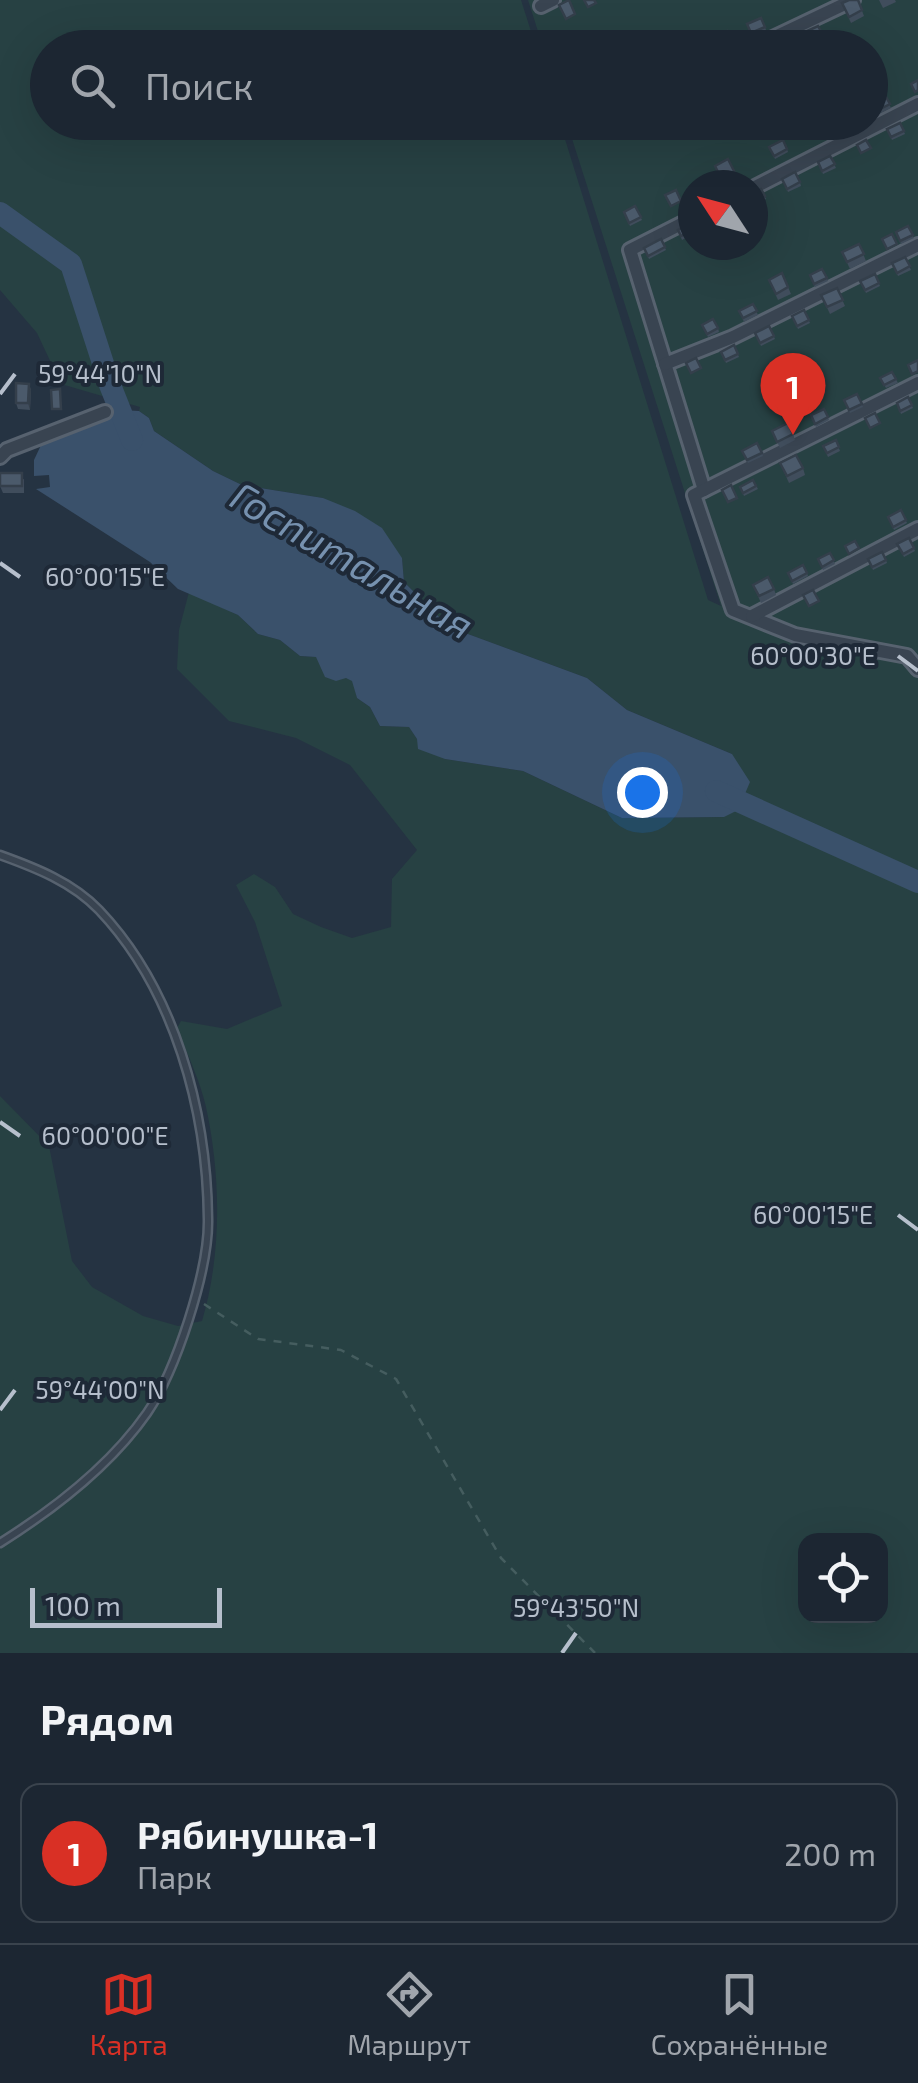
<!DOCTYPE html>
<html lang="ru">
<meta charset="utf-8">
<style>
:root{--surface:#1c2632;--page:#252e3a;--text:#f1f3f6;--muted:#a0a5ac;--line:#3a434d;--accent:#d93025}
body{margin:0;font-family:"Exo 2",sans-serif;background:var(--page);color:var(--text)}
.controls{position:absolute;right:30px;bottom:30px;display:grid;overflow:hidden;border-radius:20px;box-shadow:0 10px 40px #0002}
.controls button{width:90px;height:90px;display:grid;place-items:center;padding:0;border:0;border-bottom:2px solid var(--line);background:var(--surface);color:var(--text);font:50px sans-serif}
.compass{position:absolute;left:678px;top:170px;width:90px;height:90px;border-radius:50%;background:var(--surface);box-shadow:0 10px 40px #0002;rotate:306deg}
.scale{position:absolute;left:30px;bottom:25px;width:192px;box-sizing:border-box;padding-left:10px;border:5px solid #b6bfcc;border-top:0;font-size:28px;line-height:35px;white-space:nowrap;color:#b6bfcc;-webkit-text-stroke:8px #1e2937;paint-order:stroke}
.you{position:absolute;left:642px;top:792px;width:35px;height:35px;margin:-25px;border:8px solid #fff;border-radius:50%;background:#1a73e8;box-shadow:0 0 0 15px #1a73e833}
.badge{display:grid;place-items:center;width:65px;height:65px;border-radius:50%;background:var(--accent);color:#fff;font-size:32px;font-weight:700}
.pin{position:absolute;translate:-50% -82px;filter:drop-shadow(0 2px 5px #0008)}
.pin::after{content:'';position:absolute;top:52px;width:35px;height:30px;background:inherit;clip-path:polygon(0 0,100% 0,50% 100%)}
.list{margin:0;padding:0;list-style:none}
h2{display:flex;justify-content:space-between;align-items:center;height:130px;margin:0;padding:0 40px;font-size:42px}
h2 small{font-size:32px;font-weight:400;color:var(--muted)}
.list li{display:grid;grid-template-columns:65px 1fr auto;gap:30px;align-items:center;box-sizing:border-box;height:140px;margin:0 20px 20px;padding:0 20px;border:2px solid var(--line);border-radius:20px}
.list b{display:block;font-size:38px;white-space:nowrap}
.list p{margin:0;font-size:32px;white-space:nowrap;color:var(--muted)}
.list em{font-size:32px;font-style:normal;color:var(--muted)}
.icon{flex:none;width:55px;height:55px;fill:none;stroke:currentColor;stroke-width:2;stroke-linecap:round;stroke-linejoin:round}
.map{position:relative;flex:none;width:918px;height:1653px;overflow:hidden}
.search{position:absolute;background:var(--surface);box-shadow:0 10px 40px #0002;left:30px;right:30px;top:30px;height:110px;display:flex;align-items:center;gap:25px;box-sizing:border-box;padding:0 35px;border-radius:55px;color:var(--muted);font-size:38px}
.sheet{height:290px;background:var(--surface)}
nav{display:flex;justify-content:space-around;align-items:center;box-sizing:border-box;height:140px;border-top:2px solid var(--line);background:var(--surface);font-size:28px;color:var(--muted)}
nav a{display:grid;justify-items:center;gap:5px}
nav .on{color:var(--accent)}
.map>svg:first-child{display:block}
.green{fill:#274143;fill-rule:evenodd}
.water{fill:#3a516b}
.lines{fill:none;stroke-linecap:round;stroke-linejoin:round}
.river{stroke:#3a516b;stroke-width:22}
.service-casing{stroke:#57626f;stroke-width:11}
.minor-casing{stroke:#57626f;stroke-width:18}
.path{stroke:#455d5f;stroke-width:2.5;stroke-dasharray:8 8;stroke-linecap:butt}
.service{stroke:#394451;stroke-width:6}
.minor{stroke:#394451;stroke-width:12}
.wall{fill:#404d5c}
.shaded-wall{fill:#343f4b}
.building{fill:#4b5a6b;stroke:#343f4b;stroke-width:2.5}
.ticks{fill:none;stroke:#b6bfcc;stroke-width:4}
.labels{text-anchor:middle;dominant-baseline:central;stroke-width:8;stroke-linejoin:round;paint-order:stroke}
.water-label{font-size:40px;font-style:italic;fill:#7691af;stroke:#1e2937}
.ticks-label{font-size:25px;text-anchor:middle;fill:#b6bfcc;stroke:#1e2937;stroke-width:8;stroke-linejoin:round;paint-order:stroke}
</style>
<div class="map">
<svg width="918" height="1653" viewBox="0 0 918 1653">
<rect width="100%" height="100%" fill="#253342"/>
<path class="green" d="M 0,0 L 521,0 L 536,47 L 48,48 L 48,122 L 560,123 L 708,600 L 721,606 L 567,123 L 870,122 L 870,48 L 543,47 L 528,0 L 918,0 L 918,1653 L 0,1653 L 0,1096 L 49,1146 L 72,1261 L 92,1287 L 143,1316 L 178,1326 L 202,1321 C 222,1254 221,1176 206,1107 C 200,1080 187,1054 177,1028 L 181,1021 L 227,1029 L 282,1006 L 255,922 L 236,885 L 254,874 L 275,887 L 293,914 L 321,927 L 352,938 L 391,927 L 392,879 L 417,850 L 350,765 L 296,738 L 229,721 L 177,669 L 179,630 L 189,592 L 238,615 L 258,634 L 280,640 L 300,656 L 316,657 L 353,681 L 357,698 L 370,707 L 380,726 L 409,727 L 417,739 L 445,759 L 523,771 L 622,818 L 724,817 L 732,754 L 627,710 L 587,678 L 449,627 L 404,582 L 402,558 L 323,498 L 242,485 L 213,471 L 154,431 L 149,418 L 139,411 L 140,407 L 61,384 L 37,333 L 0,290 ZM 693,185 L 753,185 L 753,245 L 693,245 ZM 806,1540 L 880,1540 L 880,1616 L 806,1616 Z"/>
<polygon class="water" points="122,410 139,411 149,418 154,431 213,471 242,485 323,498 355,511 382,528 402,558 404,582 449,627 587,678 627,710 732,754 750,782 738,810 724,817 622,818 523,771 445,759 418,749 417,739 409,727 380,726 370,707 357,698 352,681 346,678 336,681 325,677 316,657 300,656 280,640 258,634 238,615 178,589 150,562 36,489 50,487 49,475 34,476 34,460 42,443"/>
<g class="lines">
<g class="river">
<polyline points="0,213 71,264 110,385 132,440"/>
<polyline points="716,791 918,882"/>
</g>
<defs>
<path id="service" d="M 0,855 C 36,868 72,882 99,910 C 175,990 207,1111 208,1219 C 209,1270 176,1371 147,1413 C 110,1466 54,1509 0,1543"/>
<g id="minor">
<polyline points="541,6 553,0"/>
<polyline points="752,48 853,0"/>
<polyline points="753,188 918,104"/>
<polyline points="693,218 630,250 704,490"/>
<polyline points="665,364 733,337 918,245"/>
<polyline points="918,383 694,495 733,610 795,635 907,656 918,669"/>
<polyline points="0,457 7,450 105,412"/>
<polyline points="752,616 918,529"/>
</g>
</defs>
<use href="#service" class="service-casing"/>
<use href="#minor" class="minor-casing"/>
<polyline class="path" points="204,1304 258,1339 341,1350 396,1379 501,1558 595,1653"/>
<use href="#service" class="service"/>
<use href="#minor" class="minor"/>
</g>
<g class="wall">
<polygon points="858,0 864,16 851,23 842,3"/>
<polygon points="879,0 895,0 896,2 883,8"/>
<polygon points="761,18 766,30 753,36 747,24"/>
<polygon points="818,26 824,38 811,45 805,32"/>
<polygon points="885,95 891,108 875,116 871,106"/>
<polygon points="900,123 905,134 892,140 887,129"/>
<polygon points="818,124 822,134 811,140 807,129"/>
<polygon points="769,147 787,149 788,152 775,159"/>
<polygon points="830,156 836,168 823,174 818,162"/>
<polygon points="715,166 735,173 738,179 724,185"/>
<polygon points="782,179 800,182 801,186 788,192"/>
<polygon points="761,189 766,199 753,206 753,194"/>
<polygon points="635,206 642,220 630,226 624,212"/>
<polygon points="693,222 693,234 682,240 678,230"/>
<polygon points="908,226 914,238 901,244 896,232"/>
<polygon points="661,239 666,250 649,259 644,248"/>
<polygon points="859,244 866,261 850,269 842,252"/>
<polygon points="905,257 911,270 898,276 892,263"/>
<polygon points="875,274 880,286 866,293 860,281"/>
<polygon points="810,275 827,278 828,281 815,287"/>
<polygon points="769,280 788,287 791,294 778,300"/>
<polygon points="837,288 845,306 830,314 821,295"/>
<polygon points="753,304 758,315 744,322 739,311"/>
<polygon points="804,310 810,323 798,329 792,316"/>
<polygon points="702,325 718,328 719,332 708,337"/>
<polygon points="769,326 775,339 761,346 755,333"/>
<polygon points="734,345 739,357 726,363 721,352"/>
<polygon points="892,372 898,383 886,388 880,378"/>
<polygon points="29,384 31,390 30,410 18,409 16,403"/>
<polygon points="857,394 863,407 850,413 844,400"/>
<polygon points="908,397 913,408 901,414 897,403"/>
<polygon points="811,415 828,417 829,420 816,427"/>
<polygon points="772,431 793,434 795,440 780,448"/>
<polygon points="836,440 840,451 828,457 823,446"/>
<polygon points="742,451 762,453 763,456 748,463"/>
<polygon points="780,463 803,468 805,475 789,483"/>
<polygon points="24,479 24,493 3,493 0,486"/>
<polygon points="753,480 758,489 744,496 740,487"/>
<polygon points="901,510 907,523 894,530 888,517"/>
<polygon points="909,538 915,551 904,557 897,544"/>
<polygon points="830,553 835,564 823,570 818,559"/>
<polygon points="868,559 886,560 887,563 873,570"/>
<polygon points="788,573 807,573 808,576 793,584"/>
<polygon points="753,585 774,589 776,595 761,603"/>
</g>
<polygon class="shaded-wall" points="29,384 31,390 30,410 28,403"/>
<g class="building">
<polygon points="569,0 575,14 566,19 559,5"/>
<polygon points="584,0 594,0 596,3 588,7"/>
<polygon points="849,0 858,0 862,10 849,17 842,3"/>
<polygon points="761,18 765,27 751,33 747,24"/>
<polygon points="818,26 823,35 809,42 805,32"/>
<polygon points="727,31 732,43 721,48 716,37"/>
<polygon points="789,37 794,48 783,48 780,41"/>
<polygon points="918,80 918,90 915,92 911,84"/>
<polygon points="885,95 890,104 874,112 870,103"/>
<polygon points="900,123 904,131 891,137 887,129"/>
<polygon points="818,124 821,131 810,137 807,129"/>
<polygon points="783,140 787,149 774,156 769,147"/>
<polygon points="866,140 871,148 861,153 857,145"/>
<polygon points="830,156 835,164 822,171 818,162"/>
<polygon points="728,159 735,173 722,180 715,166"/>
<polygon points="795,172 800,182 787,189 782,179"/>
<polygon points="761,189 765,196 753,202 753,194"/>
<polygon points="676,190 681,201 671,206 665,195"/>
<polygon points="635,206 641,217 629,223 624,212"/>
<polygon points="693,222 693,230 681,236 678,230"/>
<polygon points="908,226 913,235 900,241 896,232"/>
<polygon points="892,234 897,244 887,249 882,239"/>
<polygon points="661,239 665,247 648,256 644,248"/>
<polygon points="859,244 864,254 847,262 842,252"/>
<polygon points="905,257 910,266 897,273 892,263"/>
<polygon points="822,269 827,278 814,284 810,275"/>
<polygon points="782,273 788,287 776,294 769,280"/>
<polygon points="875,274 879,283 865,290 860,281"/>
<polygon points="837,288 843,300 827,307 821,295"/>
<polygon points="753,304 757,311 743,318 739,311"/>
<polygon points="804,310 809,320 797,326 792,316"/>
<polygon points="713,319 718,328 707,334 702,325"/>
<polygon points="769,326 774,336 760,343 755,333"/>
<polygon points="734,345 738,354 725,360 721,352"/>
<polygon points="696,358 701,368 691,373 686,363"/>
<polygon points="918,360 918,371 912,374 908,365"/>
<polygon points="892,372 896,379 884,385 880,378"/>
<polygon points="16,383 29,384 28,403 16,403"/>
<polygon points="60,389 61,409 52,409 51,390"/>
<polygon points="857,394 862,404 849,410 844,400"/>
<polygon points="908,397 912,405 900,411 897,403"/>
<polygon points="824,409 828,417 815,424 811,415"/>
<polygon points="875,413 880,423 870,428 865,418"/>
<polygon points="788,423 793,434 777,442 772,431"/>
<polygon points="836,440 839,447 827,453 823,446"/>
<polygon points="757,443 762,453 747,460 742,451"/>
<polygon points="796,455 803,468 787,476 780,463"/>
<rect x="0" y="473" width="22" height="13"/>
<polygon points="753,480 756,486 743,493 740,487"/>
<polygon points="731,485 737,498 728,502 722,490"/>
<polygon points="901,510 906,520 893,527 888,517"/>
<polygon points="909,538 914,548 903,554 897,544"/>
<polygon points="855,541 859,548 849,554 845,546"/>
<polygon points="882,552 886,560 872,567 868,559"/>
<polygon points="830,553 834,560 822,567 818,559"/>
<polygon points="803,565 807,573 792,581 788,573"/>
<polygon points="768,577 774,589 759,596 753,585"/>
<polygon points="813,590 819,601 809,606 803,595"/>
</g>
<path class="ticks" d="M 0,394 L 15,374M 0,563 L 20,577M 898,656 L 918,671M 0,1122 L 20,1136M 898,1215 L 918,1230M 0,1410 L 15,1390M 562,1653 L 576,1633"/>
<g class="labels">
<g class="water-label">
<text transform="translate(353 559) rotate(30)">Госпитальная</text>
</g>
</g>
<g class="ticks-label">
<text x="100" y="383">59°44'10"N</text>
<text x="105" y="586">60°00'15"E</text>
<text x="813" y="665">60°00'30"E</text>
<text x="105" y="1145">60°00'00"E</text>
<text x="813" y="1224">60°00'15"E</text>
<text x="100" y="1399">59°44'00"N</text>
<text x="576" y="1617">59°43'50"N</text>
</g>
</svg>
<div class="controls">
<button><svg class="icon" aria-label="locate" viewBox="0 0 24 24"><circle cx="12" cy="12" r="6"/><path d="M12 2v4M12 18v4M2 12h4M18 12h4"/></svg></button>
</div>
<svg class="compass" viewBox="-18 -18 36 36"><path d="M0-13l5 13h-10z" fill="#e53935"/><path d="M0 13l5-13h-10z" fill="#a0a5ac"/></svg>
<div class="scale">100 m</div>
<div class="you"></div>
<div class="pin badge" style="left:793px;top:435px">1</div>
<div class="search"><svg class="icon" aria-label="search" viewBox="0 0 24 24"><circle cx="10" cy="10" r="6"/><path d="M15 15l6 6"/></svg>Поиск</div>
</div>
<section class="sheet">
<h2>Рядом<small></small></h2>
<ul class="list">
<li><span class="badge">1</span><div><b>Рябинушка-1</b><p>Парк</p></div><em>200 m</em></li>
</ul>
</section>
<nav>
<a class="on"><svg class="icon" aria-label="map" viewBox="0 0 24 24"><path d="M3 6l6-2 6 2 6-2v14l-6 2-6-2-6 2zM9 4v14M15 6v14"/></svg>Карта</a>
<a><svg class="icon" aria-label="directions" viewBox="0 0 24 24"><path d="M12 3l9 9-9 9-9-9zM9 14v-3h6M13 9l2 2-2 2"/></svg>Маршрут</a>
<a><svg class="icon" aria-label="saved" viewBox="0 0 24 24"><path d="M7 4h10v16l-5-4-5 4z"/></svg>Сохранённые</a>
</nav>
